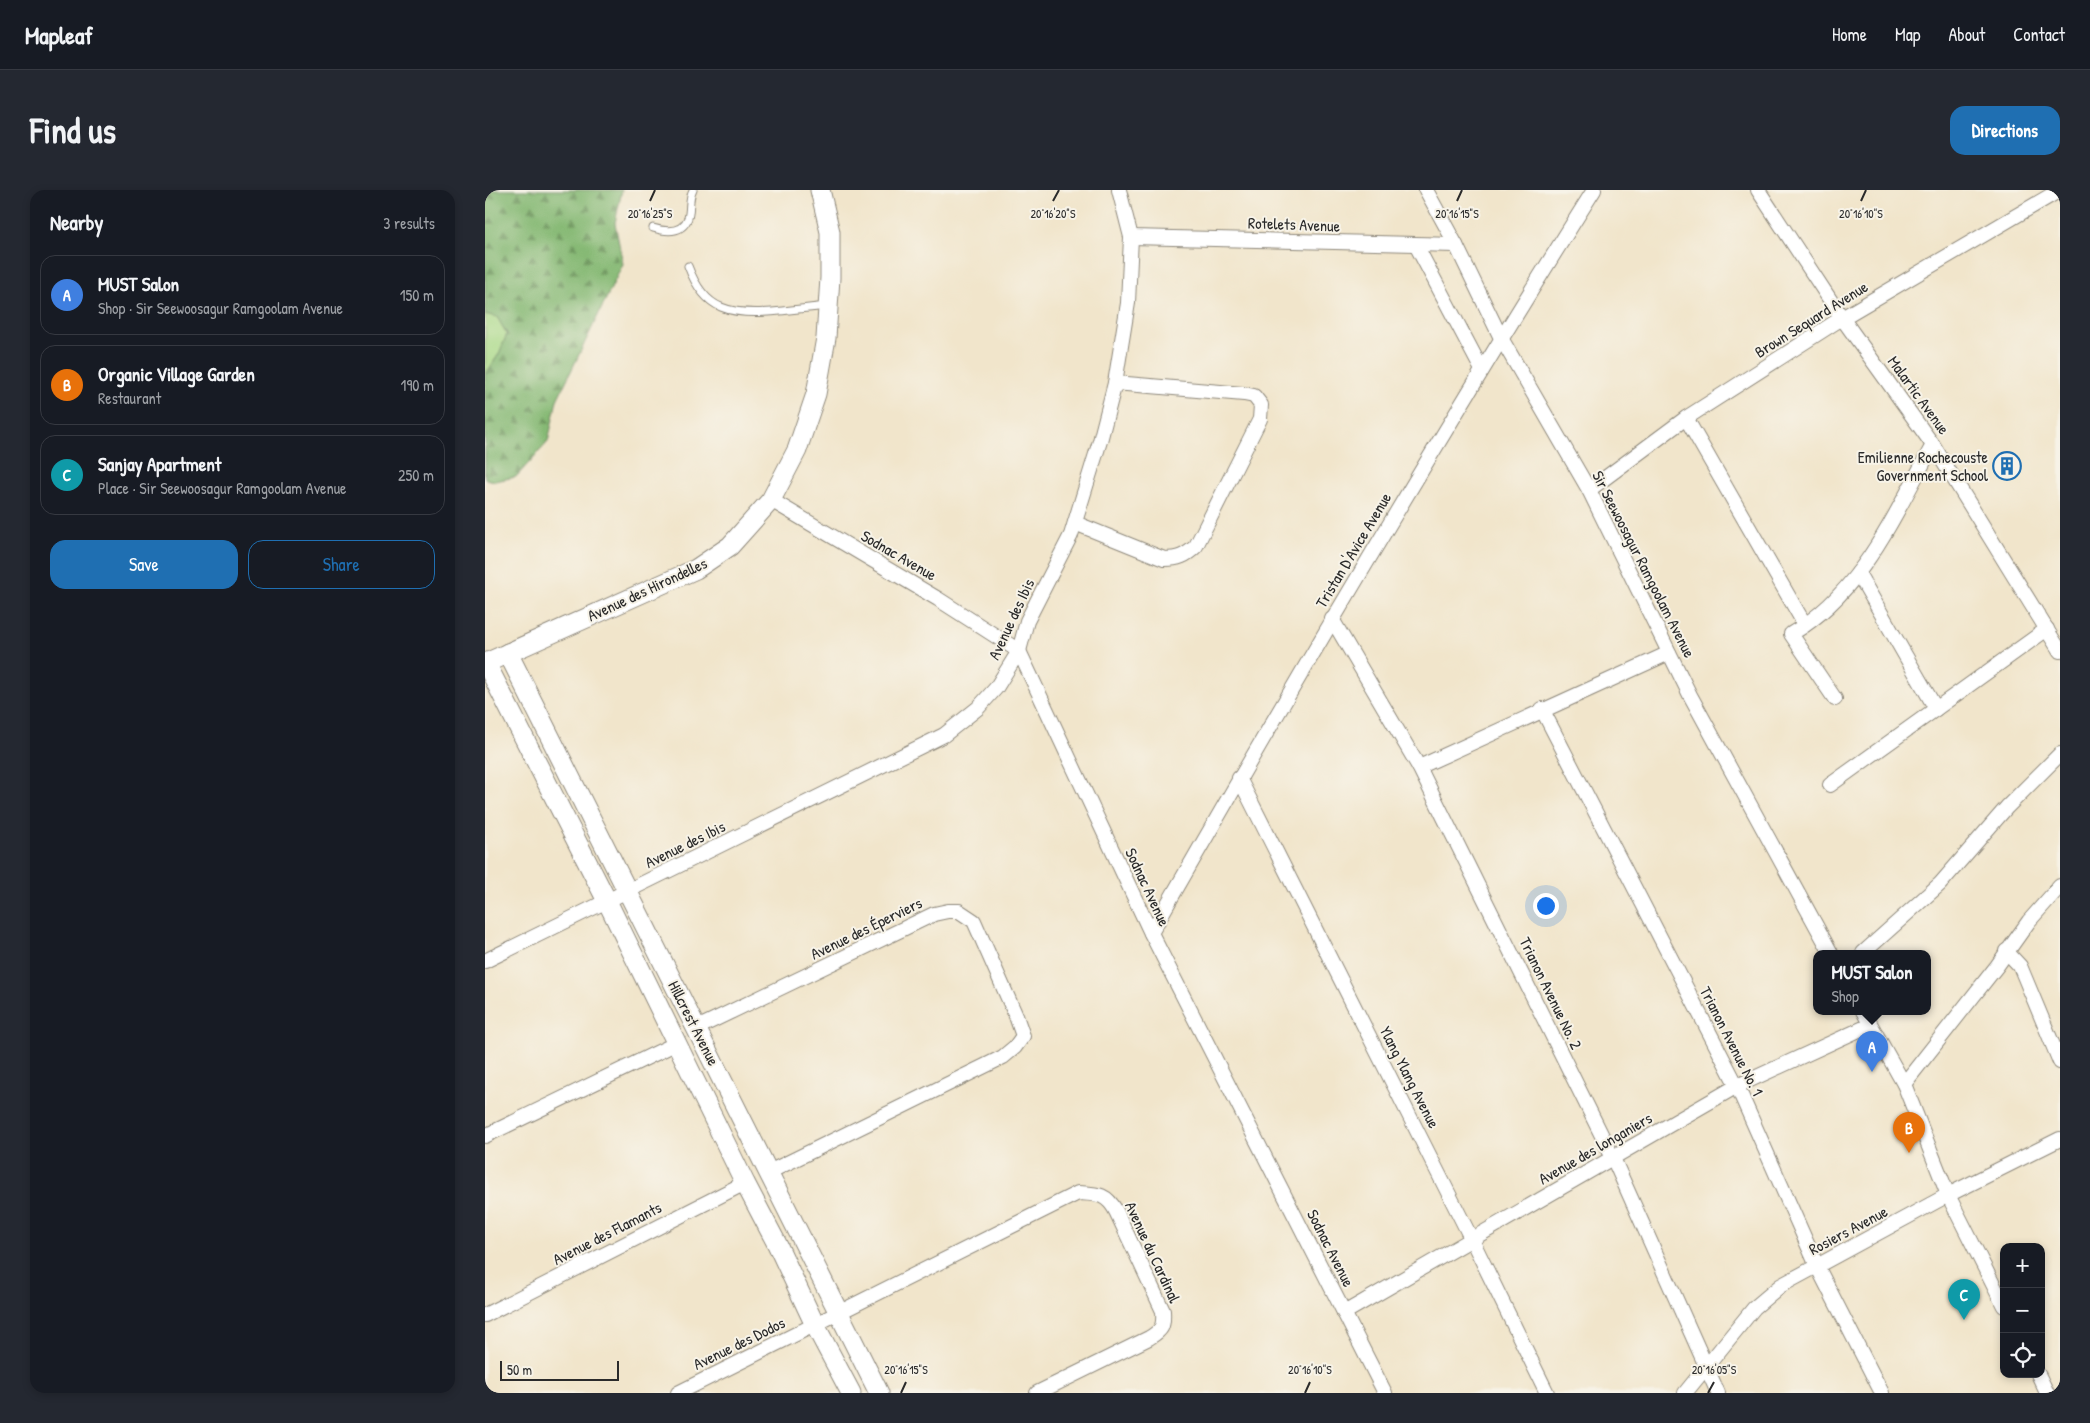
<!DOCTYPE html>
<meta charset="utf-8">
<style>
:root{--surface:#171b24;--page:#242831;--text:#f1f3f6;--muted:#9ea1a6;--line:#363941;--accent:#1f6fb2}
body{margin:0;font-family:"Patrick Hand",sans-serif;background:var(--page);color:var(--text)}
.controls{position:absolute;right:15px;bottom:15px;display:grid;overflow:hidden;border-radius:10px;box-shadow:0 2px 8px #0003}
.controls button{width:45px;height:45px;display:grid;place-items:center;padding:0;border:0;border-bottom:1px solid var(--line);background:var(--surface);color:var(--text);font:25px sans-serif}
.scale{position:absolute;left:15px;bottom:12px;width:119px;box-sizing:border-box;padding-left:5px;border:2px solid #2b2b2b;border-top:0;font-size:14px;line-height:18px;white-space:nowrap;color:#2b2b2b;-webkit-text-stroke:4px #f7f3e8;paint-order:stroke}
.you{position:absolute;left:1060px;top:715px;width:18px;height:18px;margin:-12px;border:4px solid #fff;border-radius:50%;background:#1a73e8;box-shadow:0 0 0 8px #1a73e833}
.badge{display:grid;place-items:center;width:32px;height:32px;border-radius:50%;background:var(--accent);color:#fff;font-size:16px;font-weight:700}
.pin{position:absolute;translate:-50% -41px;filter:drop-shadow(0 1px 2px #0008)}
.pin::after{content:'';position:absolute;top:26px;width:18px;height:15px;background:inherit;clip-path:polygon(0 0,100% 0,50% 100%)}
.popup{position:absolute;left:1328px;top:760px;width:118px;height:65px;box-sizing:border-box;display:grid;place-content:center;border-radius:10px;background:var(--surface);filter:drop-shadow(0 1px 4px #0005);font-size:16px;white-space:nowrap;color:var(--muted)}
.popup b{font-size:19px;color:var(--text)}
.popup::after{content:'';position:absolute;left:50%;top:100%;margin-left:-10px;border:10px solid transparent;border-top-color:var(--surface)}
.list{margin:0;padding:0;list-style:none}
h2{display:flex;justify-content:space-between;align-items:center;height:65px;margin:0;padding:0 20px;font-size:21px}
h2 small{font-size:16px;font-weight:400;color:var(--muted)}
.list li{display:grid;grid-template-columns:32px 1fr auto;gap:15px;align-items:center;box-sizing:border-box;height:80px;margin:0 10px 10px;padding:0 10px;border:1px solid var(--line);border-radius:15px}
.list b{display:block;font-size:19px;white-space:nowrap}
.list p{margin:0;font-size:16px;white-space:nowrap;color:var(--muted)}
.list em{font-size:16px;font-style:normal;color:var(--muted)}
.actions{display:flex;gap:10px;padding:15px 20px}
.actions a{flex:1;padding:11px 0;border:1px solid var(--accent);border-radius:15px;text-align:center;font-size:18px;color:var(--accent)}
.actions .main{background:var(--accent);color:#fff}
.icon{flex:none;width:28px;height:28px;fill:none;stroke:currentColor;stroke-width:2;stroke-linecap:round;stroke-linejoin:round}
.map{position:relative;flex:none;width:1575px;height:1203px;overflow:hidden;border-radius:15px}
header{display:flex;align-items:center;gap:30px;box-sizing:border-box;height:70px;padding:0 25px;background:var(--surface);border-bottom:1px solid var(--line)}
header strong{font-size:24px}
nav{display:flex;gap:28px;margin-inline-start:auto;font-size:18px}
.intro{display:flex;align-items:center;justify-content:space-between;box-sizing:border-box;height:120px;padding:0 30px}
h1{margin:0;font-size:35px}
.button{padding:12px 22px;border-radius:15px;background:var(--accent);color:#fff;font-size:18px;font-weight:700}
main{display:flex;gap:30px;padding:0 30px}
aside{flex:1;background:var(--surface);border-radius:15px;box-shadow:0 2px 8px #0003}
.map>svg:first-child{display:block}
.grass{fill:#a9d987;stroke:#6a8259}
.forest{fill:url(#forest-firs);stroke:#587250}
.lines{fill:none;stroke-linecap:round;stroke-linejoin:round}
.lane-casing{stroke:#8e887b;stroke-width:9}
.street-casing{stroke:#8e887b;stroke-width:16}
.secondary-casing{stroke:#8e887b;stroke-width:21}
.lane{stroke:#fff;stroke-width:7}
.street{stroke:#fff;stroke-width:14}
.secondary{stroke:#fff;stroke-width:19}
.ticks{fill:none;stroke:#2b2b2b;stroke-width:2}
.labels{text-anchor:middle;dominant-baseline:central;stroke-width:4;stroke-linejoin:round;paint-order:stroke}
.street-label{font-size:16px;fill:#2b2b2b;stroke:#f7f3e8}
.poi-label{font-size:16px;fill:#2b2b2b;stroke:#f7f3e8;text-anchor:end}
.ticks-label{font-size:12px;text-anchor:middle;fill:#2b2b2b;stroke:#f7f3e8;stroke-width:4;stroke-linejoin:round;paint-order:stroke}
</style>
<header>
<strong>Mapleaf</strong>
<nav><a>Home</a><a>Map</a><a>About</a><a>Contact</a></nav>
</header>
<div class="intro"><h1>Find us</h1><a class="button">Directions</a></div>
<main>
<aside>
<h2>Nearby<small>3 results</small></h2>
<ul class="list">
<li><span class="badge" style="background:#3f7fe0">A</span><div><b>MUST Salon</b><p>Shop · Sir Seewoosagur Ramgoolam Avenue</p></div><em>150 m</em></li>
<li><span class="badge" style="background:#e8710a">B</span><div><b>Organic Village Garden</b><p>Restaurant</p></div><em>190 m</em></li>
<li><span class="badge" style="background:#0f9aa8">C</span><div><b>Sanjay Apartment</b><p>Place · Sir Seewoosagur Ramgoolam Avenue</p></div><em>250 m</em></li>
</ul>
<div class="actions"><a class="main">Save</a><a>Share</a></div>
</aside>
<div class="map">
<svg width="1575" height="1203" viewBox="0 0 1575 1203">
<defs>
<pattern id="forest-firs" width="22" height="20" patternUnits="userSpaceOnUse" patternTransform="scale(1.25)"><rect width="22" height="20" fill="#86b974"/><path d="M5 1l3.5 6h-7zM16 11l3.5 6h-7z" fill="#6e975f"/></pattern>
</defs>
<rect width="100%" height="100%" fill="#f7f3e8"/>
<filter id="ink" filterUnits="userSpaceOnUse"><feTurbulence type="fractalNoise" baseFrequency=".02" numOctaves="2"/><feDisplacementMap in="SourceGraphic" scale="10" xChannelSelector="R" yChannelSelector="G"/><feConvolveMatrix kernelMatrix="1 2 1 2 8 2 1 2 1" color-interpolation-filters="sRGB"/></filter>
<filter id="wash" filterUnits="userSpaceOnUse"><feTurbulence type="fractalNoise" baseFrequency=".0096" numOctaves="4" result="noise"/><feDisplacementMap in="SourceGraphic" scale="20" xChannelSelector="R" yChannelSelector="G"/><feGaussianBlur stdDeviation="1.12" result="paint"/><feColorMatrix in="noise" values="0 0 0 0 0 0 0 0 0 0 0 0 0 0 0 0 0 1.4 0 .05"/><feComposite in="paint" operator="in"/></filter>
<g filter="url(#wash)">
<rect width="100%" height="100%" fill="#f1e5cb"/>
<polygon class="grass" points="0,124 12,127 22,144 14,164 0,185"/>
<polygon class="forest" points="0,0 137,0 130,33 138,74 72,210 63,252 31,287 10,291 0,289 0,185 14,164 22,144 12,127 0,124"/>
</g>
<g filter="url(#ink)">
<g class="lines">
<defs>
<g id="lane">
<path d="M 168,38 C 181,42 197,44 203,28 C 206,19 203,9 208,0"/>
<path d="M 203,76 C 209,92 219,110 236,117 C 264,129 313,118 343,116"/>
</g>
<g id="street">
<polyline points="941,0 971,55 1016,148 1104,300 1205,505 1346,763"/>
<polyline points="1273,0 1357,128 1448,255 1575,461"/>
<polyline points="646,47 971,55"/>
<polyline points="931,55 997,180"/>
<polyline points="1201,228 1320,435"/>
<polyline points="1104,300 1201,228 1357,128 1575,0"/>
<polyline points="286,310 453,409 534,461 666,743 900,1203"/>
<path d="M 590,333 L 679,369 C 693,369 701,366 711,356 L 775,229 L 776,215 L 769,206 L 759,204 L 630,193"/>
<polyline points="1373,383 1451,519"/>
<polyline points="847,429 934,577 1128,968 1233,1203"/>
<path d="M 1350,509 L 1306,444 C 1377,403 1410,323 1448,255"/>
<polyline points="1057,519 1252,896 1332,1076 1397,1203"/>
<polyline points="934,577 1184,463"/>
<polyline points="754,588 987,1050 1062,1203"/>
<polyline points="1345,595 1562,439"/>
<path d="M 666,743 C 809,493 955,244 1109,0"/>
<polyline points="1521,761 1535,776 1575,872"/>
<polyline points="1378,763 1455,694 1522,617 1575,564"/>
<polyline points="0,771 459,545 493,518 511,498 534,461 542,431 586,345 615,251 630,193 643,113 646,47 634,0"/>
<polyline points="1378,821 1419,894 1463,1005 1519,1116"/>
<polyline points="212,838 449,724 463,721 474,721 489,731 531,826 538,846 530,857 518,867 284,982"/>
<polyline points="1419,894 1512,776 1544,731 1575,696"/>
<polyline points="0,946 192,853"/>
<polyline points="859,1123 1252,896 1385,835"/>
<polyline points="0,1125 260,993"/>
<polyline points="1553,1184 1562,1203"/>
<path d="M 193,1203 L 593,1003 C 612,1004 621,1003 631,1021 L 678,1121 C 679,1137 677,1140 664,1148 L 552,1203"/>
<polyline points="1200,1203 1269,1118 1295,1096 1463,1005 1575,949"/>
</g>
<g id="secondary">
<polyline points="335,0 345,42 345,88 341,148 331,204 312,260 286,310 245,356 211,379 1,473 122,711 260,993 292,1054 330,1135 366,1203"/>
<polyline points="23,463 394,1203"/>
</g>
</defs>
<use href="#lane" class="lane-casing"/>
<use href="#street" class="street-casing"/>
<use href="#secondary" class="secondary-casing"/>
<use href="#lane" class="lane"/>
<use href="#street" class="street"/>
<use href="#secondary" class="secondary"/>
</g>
</g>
<path class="ticks" d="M 165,11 L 170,0M 568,11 L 574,0M 972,11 L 977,0M 1376,11 L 1381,0M 416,1203 L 421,1192M 820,1203 L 825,1192M 1223,1203 L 1229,1192"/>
<defs>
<symbol id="building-ring" viewBox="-11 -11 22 22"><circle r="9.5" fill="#f7f3e8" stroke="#1f6fb2" stroke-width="1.5"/><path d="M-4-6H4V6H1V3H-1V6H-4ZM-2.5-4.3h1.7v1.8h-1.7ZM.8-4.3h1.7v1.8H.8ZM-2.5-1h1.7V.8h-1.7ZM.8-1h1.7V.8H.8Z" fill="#1f6fb2"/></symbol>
</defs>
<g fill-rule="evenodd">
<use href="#building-ring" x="1506" y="260" width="32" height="32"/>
</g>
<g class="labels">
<g class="street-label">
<text transform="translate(809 34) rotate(2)">Rotelets Avenue</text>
<text transform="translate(1326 129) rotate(-32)">Brown Sequard Avenue</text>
<text transform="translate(1434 205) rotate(54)">Malartic Avenue</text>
<text transform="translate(868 360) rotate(-59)">Tristan D'Avice Avenue</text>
<text transform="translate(414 365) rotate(30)">Sodnac Avenue</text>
<text transform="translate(1159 374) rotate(63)">Sir Seewoosagur Ramgoolam Avenue</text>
<text transform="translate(162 399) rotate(-25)">Avenue des Hirondelles</text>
<text transform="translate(526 429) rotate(-65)">Avenue des Ibis</text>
<text transform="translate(200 654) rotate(-26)">Avenue des Ibis</text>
<text transform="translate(663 697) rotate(65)">Sodnac Avenue</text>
<text transform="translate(381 738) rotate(-26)">Avenue des Éperviers</text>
<text transform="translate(1066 803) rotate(64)">Trianon Avenue No. 2</text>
<text transform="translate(209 833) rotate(63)">Hillcrest Avenue</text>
<text transform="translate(1247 851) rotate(63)">Trianon Avenue No. 1</text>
<text transform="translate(925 887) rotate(63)">Ylang Ylang Avenue</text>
<text transform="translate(1110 958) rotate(-30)">Avenue des longaniers</text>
<text transform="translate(1363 1040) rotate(-28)">Rosiers Avenue</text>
<text transform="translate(122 1043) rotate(-27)">Avenue des Flamants</text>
<text transform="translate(846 1058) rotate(63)">Sodnac Avenue</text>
<text transform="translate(668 1062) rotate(65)">Avenue du Cardinal</text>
<text transform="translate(254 1153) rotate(-26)">Avenue des Dodos</text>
</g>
<g class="poi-label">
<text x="1503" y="267">Emilienne Rochecouste<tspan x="1503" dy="18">Government School</tspan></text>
</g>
</g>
<g class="ticks-label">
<text x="165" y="28">20°16'25"S</text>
<text x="568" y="28">20°16'20"S</text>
<text x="972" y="28">20°16'15"S</text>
<text x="1376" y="28">20°16'10"S</text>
<text x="421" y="1184">20°16'15"S</text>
<text x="825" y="1184">20°16'10"S</text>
<text x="1229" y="1184">20°16'05"S</text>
</g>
</svg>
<div class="controls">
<button>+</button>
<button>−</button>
<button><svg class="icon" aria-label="locate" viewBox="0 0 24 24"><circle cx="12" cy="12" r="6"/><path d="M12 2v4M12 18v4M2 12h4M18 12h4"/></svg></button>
</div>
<div class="scale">50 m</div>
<div class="you"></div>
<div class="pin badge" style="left:1387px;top:882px;background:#3f7fe0">A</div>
<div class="popup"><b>MUST Salon</b>Shop</div>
<div class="pin badge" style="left:1424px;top:963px;background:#e8710a">B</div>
<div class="pin badge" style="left:1479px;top:1130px;background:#0f9aa8">C</div>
</div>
</main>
